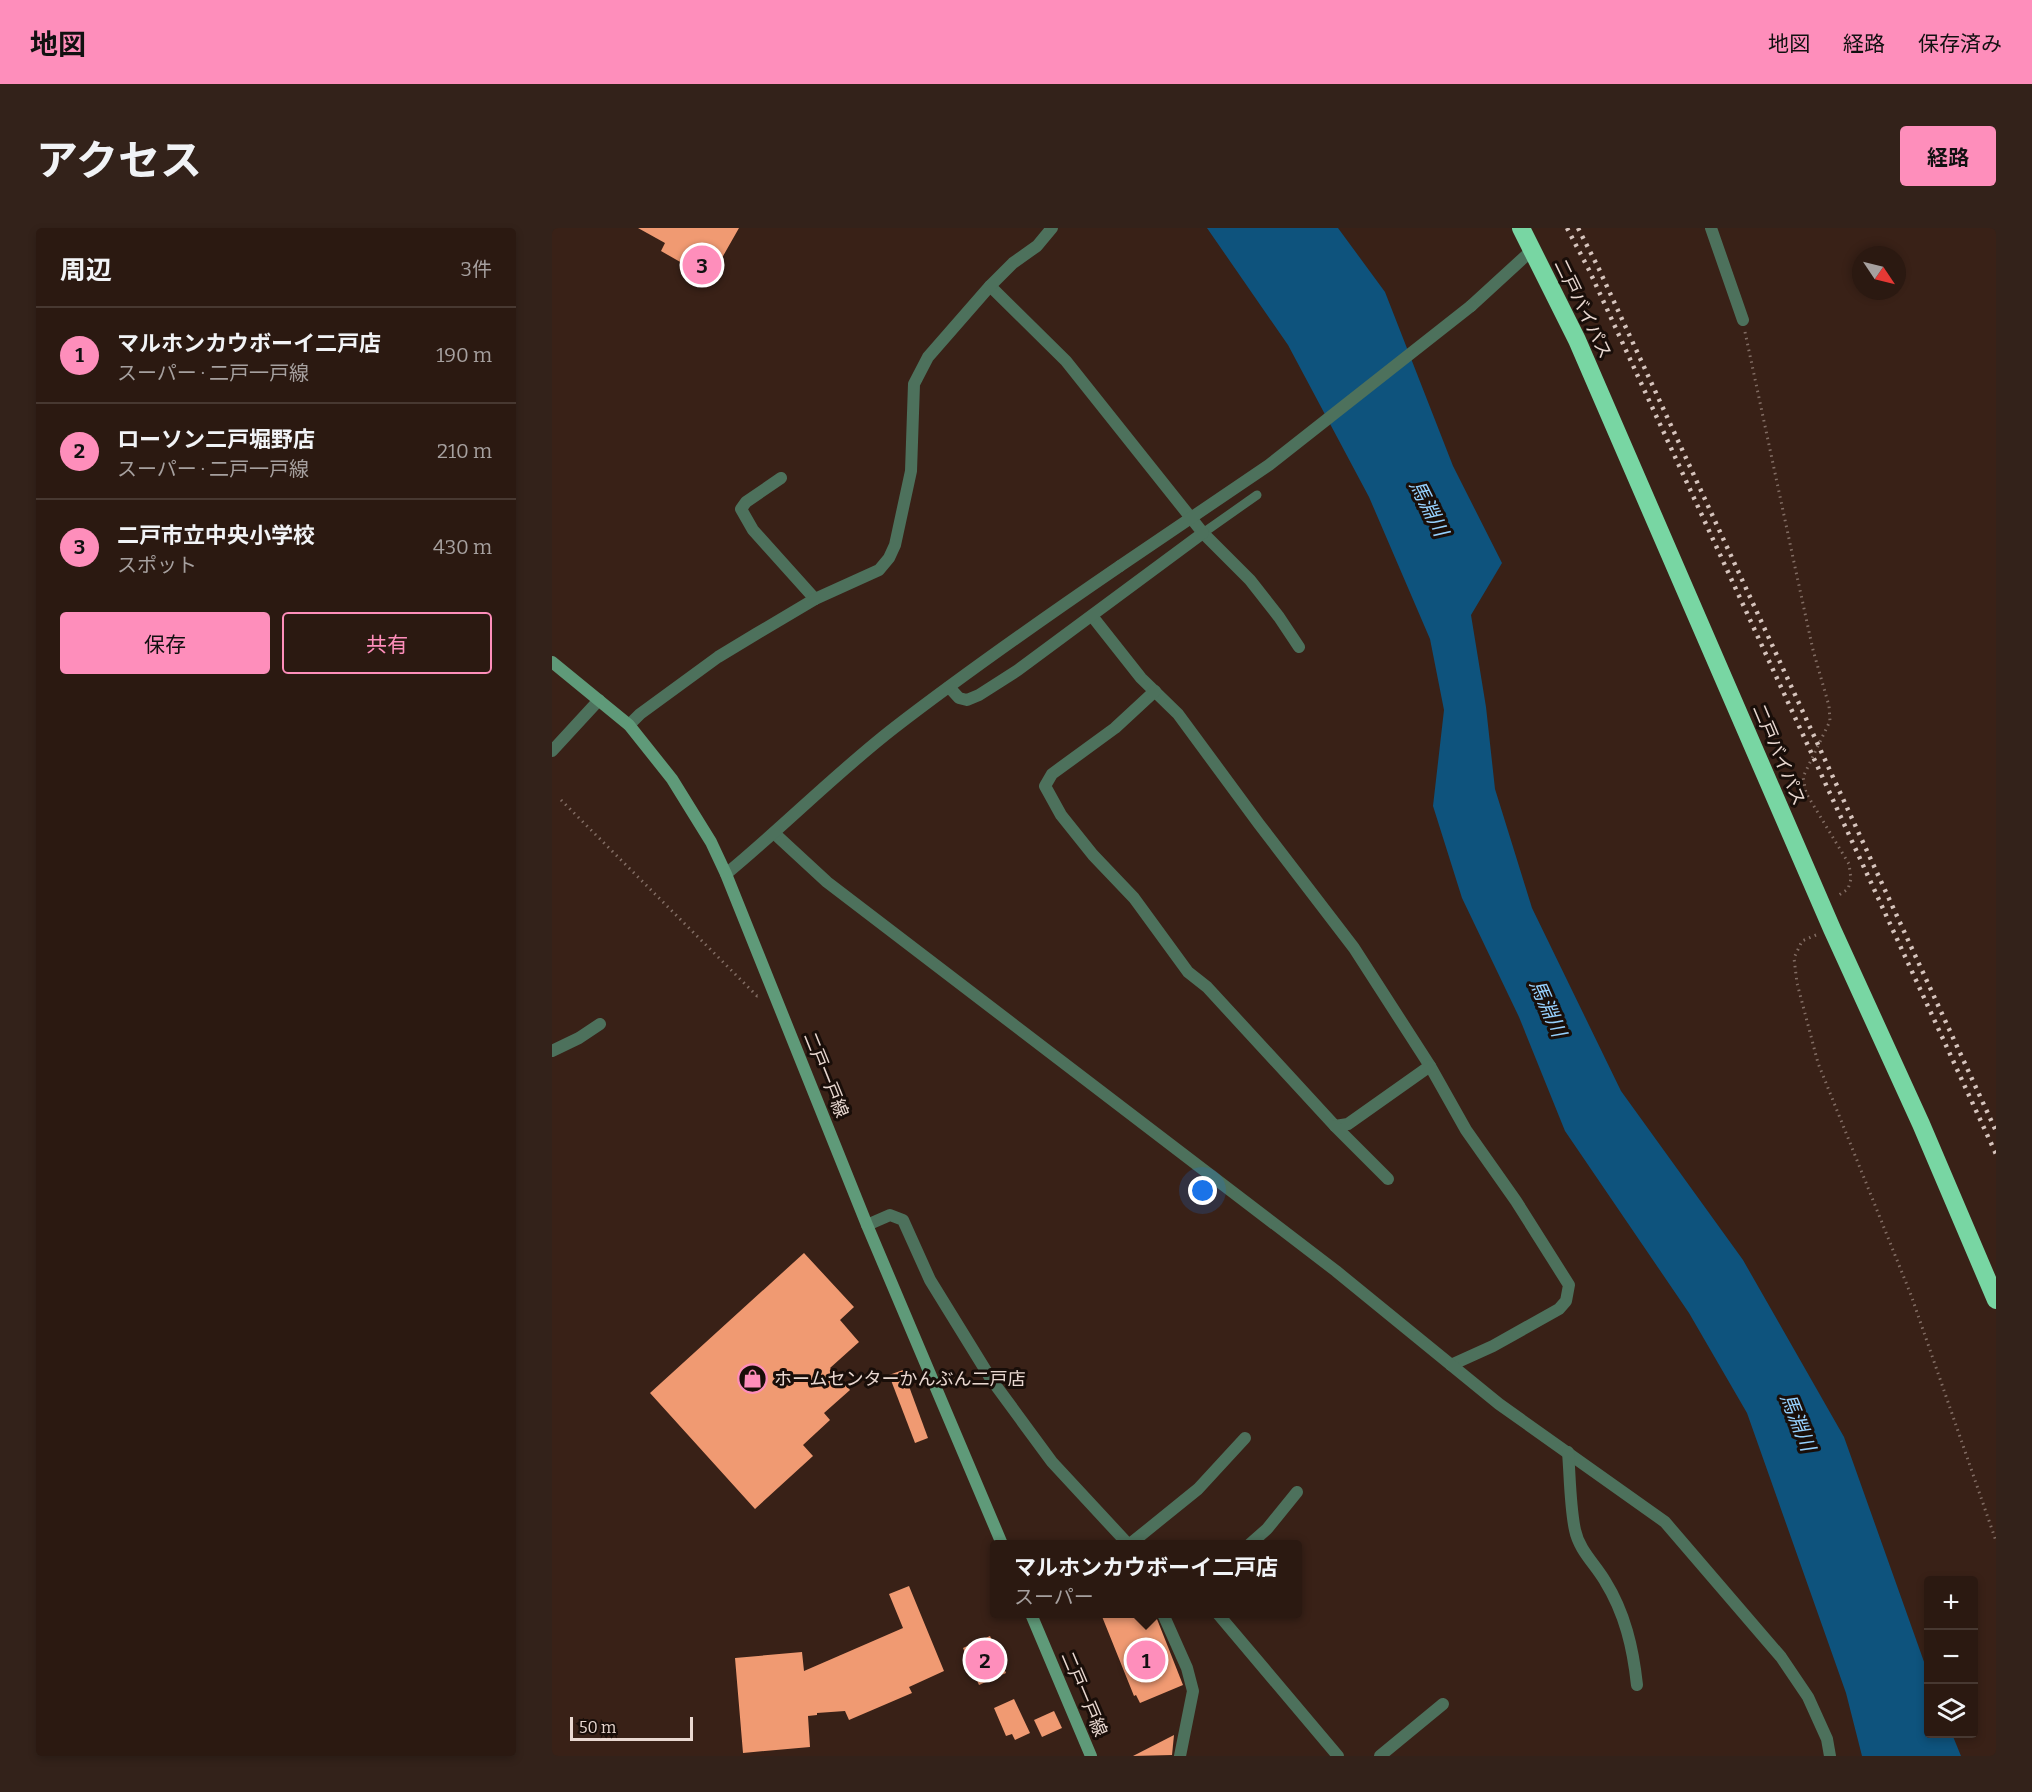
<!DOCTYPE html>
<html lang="ja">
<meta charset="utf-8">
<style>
:root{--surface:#2b1911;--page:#33221a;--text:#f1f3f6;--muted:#a6a09f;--line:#473831;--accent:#fe8ebb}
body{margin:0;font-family:Bitter,"Noto Sans JP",serif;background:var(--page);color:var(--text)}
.controls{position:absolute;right:18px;bottom:18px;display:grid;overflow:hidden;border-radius:6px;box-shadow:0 3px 9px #0003}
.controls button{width:54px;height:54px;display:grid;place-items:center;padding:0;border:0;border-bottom:2px solid var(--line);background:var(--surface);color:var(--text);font:30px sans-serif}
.compass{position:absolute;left:1300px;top:18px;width:54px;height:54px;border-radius:50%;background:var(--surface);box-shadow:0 3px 9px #0003;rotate:125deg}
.scale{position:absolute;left:18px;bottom:15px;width:123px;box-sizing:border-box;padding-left:6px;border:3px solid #e9d8d1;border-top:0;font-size:16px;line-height:21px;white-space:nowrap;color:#e9d8d1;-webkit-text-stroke:4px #190e09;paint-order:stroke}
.you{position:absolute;left:651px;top:963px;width:21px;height:21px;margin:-15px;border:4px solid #fff;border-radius:50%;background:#1a73e8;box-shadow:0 0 0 9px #1a73e833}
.badge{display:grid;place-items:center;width:39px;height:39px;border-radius:50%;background:var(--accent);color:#111;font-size:20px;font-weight:700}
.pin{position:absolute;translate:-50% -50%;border:3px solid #fff;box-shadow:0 2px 6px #0006}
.popup{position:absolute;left:438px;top:1312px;width:312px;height:78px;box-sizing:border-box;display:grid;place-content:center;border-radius:6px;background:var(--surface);filter:drop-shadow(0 2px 4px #0005);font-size:20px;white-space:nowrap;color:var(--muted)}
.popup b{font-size:22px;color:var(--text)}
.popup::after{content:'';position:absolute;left:50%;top:100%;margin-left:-12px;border:12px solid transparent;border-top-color:var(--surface)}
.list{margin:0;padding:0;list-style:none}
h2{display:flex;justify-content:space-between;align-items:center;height:78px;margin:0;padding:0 24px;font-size:26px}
h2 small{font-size:20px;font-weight:400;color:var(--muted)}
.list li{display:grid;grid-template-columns:39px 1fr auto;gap:18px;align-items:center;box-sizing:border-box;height:96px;padding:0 24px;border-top:2px solid var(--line)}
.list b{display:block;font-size:22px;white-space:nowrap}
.list p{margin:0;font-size:20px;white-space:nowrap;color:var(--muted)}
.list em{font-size:20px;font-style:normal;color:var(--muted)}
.actions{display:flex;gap:12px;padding:18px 24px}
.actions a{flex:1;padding:14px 0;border:2px solid var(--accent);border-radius:6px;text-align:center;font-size:21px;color:var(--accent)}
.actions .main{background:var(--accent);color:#111}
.icon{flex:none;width:33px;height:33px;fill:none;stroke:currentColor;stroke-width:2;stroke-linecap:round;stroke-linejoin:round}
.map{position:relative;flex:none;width:1444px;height:1528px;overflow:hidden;border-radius:6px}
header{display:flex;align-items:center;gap:36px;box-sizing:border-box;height:84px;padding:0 30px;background:var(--accent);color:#111}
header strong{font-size:28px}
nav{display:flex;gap:33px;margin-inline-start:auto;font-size:21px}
.intro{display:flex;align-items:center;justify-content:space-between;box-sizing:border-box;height:144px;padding:0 36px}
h1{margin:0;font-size:42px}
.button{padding:15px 27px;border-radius:6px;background:var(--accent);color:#111;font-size:21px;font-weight:700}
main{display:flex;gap:36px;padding:0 36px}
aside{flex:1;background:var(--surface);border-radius:6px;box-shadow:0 3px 9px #0003}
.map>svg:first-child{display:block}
.water{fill:#0e537d}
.building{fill:#f09a72}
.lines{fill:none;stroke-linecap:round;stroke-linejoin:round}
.path{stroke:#826d64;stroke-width:3;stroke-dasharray:1.5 4.5;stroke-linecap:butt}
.lane{stroke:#4d715c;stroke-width:9}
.street{stroke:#4d715c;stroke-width:12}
.secondary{stroke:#5f9a79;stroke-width:12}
.highway{stroke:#78d6a3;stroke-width:18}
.rail{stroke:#d6c4bd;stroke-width:4.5;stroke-dasharray:3 6;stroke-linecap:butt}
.street-bridge{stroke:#4d715c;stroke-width:12}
.labels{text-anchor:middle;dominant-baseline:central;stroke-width:6;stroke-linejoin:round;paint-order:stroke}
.street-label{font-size:18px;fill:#e9d8d1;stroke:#190e09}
.poi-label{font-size:18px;fill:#e9d8d1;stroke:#190e09;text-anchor:start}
.water-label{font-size:20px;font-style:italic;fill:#96d1fe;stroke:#190e09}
</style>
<header>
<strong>地図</strong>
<nav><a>地図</a><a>経路</a><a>保存済み</a></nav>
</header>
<div class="intro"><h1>アクセス</h1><a class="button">経路</a></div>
<main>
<aside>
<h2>周辺<small>3件</small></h2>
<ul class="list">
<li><span class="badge">1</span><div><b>マルホンカウボーイ二戸店</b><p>スーパー · 二戸一戸線</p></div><em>190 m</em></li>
<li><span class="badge">2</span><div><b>ローソン二戸堀野店</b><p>スーパー · 二戸一戸線</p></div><em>210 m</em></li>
<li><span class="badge">3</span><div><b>二戸市立中央小学校</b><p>スポット</p></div><em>430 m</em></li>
</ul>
<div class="actions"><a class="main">保存</a><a>共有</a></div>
</aside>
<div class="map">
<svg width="1444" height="1528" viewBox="0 0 1444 1528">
<rect width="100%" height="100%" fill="#392117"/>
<polygon class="water" points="655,0 786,0 833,64 901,238 950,335 919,387 934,479 943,561 980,680 1069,863 1191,1032 1292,1209 1376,1445 1376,1506 1400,1506 1409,1528 1310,1528 1294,1465 1195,1185 1137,1085 1013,903 967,789 910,670 881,578 892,482 878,411 817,269 736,117"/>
<g class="building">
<polygon points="86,0 187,0 158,51 109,23 113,15"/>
<polygon points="252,1025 302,1079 288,1092 307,1114 278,1140 298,1162 272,1185 278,1192 251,1217 261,1228 203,1281 98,1165"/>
<polygon points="351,1142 376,1210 363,1215 337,1147"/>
<polygon points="357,1358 392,1443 357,1459 360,1465 297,1492 293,1483 265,1485 265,1487 256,1488 258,1519 191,1525 183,1430 250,1424 252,1443 351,1400 337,1366"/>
<polygon points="549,1386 603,1386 631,1457 588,1475 584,1467 582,1468"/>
<polygon points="438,1408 454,1445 427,1457 411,1420"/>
<polygon points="462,1471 478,1505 463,1512 460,1506 454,1508 442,1480"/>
<polygon points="502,1483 510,1500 490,1509 482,1492"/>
<polygon points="622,1507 620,1527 581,1528"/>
</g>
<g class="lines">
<g class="path">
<polyline points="1193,104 1243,339 1261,422 1277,478 1278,493 1251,549 1254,565 1297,636 1299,651 1296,661 1284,669"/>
<polyline points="9,572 205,768 207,767"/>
<polyline points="1264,707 1250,713 1242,730 1245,755 1266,835 1359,1067 1444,1313"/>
</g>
<polyline class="lane" points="651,305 705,267"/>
<g class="street">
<polyline points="1159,0 1191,92"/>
<polyline points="919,78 979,23"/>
<polyline points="229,250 194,274 189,281 201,302 263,371"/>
<polyline points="651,305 698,352 727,389 747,419"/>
<polyline points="540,388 589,450 626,486 707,596 802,720 878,838 914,902 964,973 1017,1057 1014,1073 1007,1081 941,1118 899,1137"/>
<polyline points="397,459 407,470 415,472 427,467 466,442 651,305 514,133 438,58"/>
<polyline points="603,463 563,500 500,546 493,558 509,587 541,627 582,670 636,744 655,759 783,898 796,896 878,838"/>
<polyline points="77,497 88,486 166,429 204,406 263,371 327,342 337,330 343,317 359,243 362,156 376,129 438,58 461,35 485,18 500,0"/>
<polyline points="0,523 47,472"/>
<polyline points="223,606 275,654 784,1043 947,1176 1113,1294 1229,1429 1256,1469 1275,1511 1278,1528"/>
<path d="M 174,646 C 231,599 284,545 342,500 C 416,443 492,390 568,338"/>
<polyline points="0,823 27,810 48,796"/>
<polyline points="783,898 836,951"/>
<polyline points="315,997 338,987 351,992 378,1052 439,1151 500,1234 576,1316"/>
<path d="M 1016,1224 C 1018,1248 1018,1279 1023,1302 C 1027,1322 1043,1336 1053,1353 C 1073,1385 1081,1420 1085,1457"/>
<polyline points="578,1316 646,1261 693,1210"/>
<polyline points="698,1316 715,1301 745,1264"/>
<polyline points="611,1386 635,1440 641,1463 628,1528"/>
<polyline points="666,1386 786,1528"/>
<polyline points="828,1528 891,1476"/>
</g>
<g class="secondary">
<polyline points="0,434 77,497 120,551 159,614 174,646 315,997 450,1316"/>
<polyline points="479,1386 539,1528"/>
</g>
<polyline class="highway" points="969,0 1025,112 1280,701 1369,896 1444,1072"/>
<g class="rail">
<polyline points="1015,0 1037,42 1444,926"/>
<polyline points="1026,0 1046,39 1444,903"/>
</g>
<polyline class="street-bridge" points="568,338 717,237 919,78"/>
</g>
<defs>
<symbol id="shop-ring" viewBox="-11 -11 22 22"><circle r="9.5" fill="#190e09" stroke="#fe8ebb" stroke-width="1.5"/><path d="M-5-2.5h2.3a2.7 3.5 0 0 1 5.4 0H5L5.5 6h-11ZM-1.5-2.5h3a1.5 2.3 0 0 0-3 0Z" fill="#fe8ebb"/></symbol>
</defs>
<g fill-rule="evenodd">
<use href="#shop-ring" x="184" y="1134" width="33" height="33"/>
</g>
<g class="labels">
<g class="street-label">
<text transform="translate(1031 81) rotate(64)">二戸バイパス</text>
<text transform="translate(1227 527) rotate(67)">二戸バイパス</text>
<text transform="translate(274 847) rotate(68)">二戸一戸線</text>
<text transform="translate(532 1466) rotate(67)">二戸一戸線</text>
</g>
<g class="poi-label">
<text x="222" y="1151">ホームセンターかんぶん二戸店</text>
</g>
<g class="water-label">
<text transform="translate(877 280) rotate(63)">馬淵川</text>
<text transform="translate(996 780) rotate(66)">馬淵川</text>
<text transform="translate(1246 1194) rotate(68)">馬淵川</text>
</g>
</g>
</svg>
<div class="controls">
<button>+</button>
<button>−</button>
<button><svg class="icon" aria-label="layers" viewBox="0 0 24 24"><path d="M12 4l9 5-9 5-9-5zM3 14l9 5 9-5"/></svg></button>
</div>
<svg class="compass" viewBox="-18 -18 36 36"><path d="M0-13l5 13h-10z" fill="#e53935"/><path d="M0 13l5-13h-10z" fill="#a6a09f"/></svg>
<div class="scale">50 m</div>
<div class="you"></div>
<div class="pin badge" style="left:594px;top:1432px">1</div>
<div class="popup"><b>マルホンカウボーイ二戸店</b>スーパー</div>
<div class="pin badge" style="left:433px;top:1432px">2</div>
<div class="pin badge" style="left:150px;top:37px">3</div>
</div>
</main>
